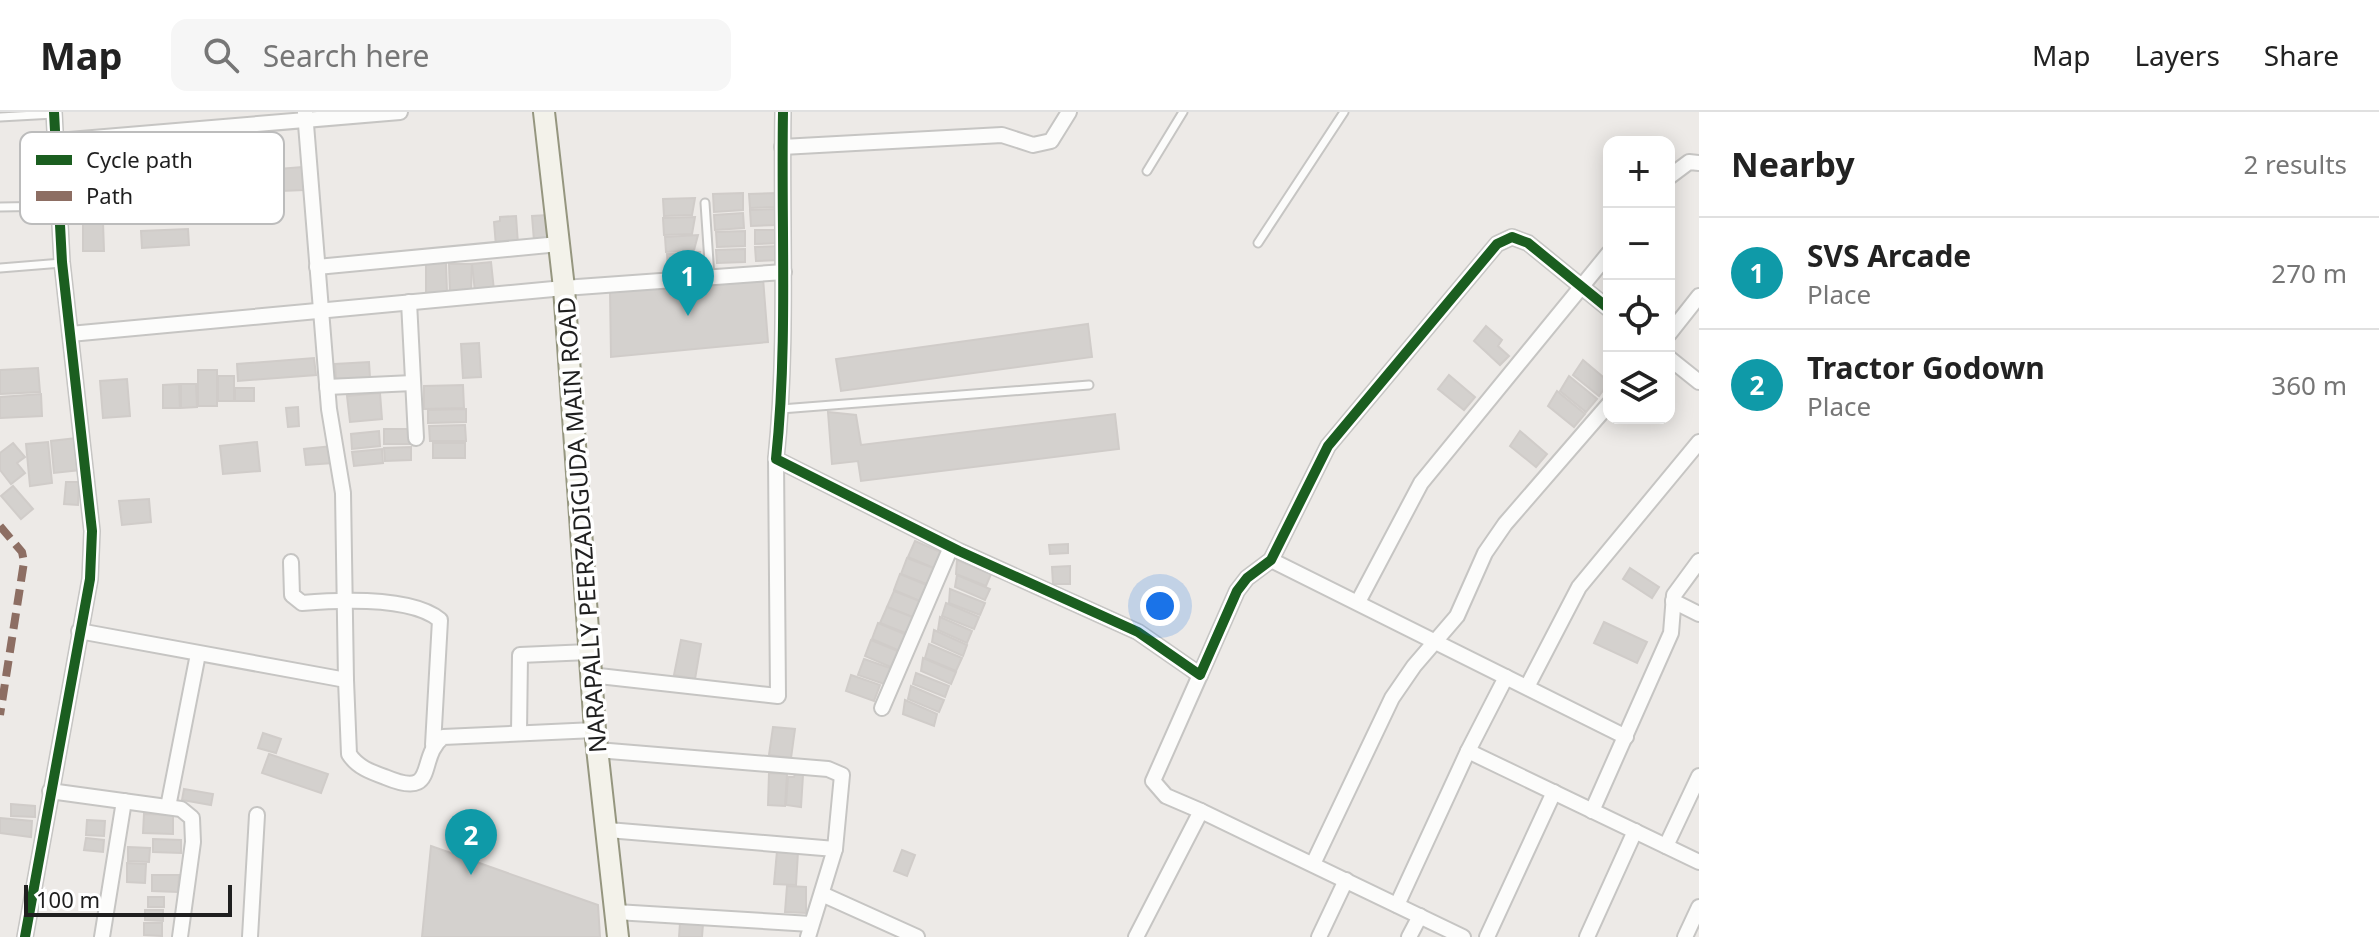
<!DOCTYPE html>
<meta charset="utf-8">
<style>
:root{--surface:#fff;--page:#f6f6f6;--text:#222;--muted:#767676;--line:#e0e0e0;--accent:#db2777}
body{margin:0;font-family:"Noto Sans",sans-serif;background:var(--page);color:var(--text)}
.controls{position:absolute;right:24px;top:24px;display:grid;overflow:hidden;border-radius:16px;box-shadow:0 4px 20px #0003}
.controls button{width:72px;height:72px;display:grid;place-items:center;padding:0;border:0;border-bottom:2px solid var(--line);background:var(--surface);color:var(--text);font:40px sans-serif}
.scale{position:absolute;left:24px;bottom:20px;width:208px;box-sizing:border-box;padding-left:8px;border:4px solid #1f1f1f;border-top:0;font-size:22px;line-height:28px;white-space:nowrap;color:#1f1f1f;-webkit-text-stroke:6px #fff;paint-order:stroke}
.you{position:absolute;left:1160px;top:494px;width:28px;height:28px;margin:-20px;border:6px solid #fff;border-radius:50%;background:#1a73e8;box-shadow:0 0 0 12px #1a73e833}
.badge{display:grid;place-items:center;width:52px;height:52px;border-radius:50%;background:var(--accent);color:#fff;font-size:26px;font-weight:700}
.pin{position:absolute;translate:-50% -66px;filter:drop-shadow(0 2px 4px #0008)}
.pin::after{content:'';position:absolute;top:42px;width:28px;height:24px;background:inherit;clip-path:polygon(0 0,100% 0,50% 100%)}
.list{margin:0;padding:0;list-style:none}
h2{display:flex;justify-content:space-between;align-items:center;height:104px;margin:0;padding:0 32px;font-size:34px}
h2 small{font-size:26px;font-weight:400;color:var(--muted)}
.list li{display:grid;grid-template-columns:52px 1fr auto;gap:24px;align-items:center;box-sizing:border-box;height:112px;padding:0 32px;border-top:2px solid var(--line)}
.list b{display:block;font-size:30px;white-space:nowrap}
.list p{margin:0;font-size:26px;white-space:nowrap;color:var(--muted)}
.list em{font-size:26px;font-style:normal;color:var(--muted)}
.icon{flex:none;width:44px;height:44px;fill:none;stroke:currentColor;stroke-width:2;stroke-linecap:round;stroke-linejoin:round}
.map{position:relative;flex:none;width:1699px;height:825px;overflow:hidden}
header{display:flex;align-items:center;gap:48px;box-sizing:border-box;height:112px;padding:0 40px;background:var(--surface);border-bottom:2px solid var(--line)}
header strong{font-size:38px}
nav{display:flex;gap:44px;margin-inline-start:auto;font-size:28px}
.search{width:560px;height:72px;background:var(--page);display:flex;align-items:center;gap:20px;box-sizing:border-box;padding:0 28px;border-radius:16px;color:var(--muted);font-size:30px}
main{display:flex}
aside{flex:1;background:var(--surface)}
.map>svg:first-child{display:block}
.building{fill:#d4d1ce;stroke:#d0ccc9;stroke-width:2}
.lines{fill:none;stroke-linecap:round;stroke-linejoin:round}
.lane-casing{stroke:#c6c5c3;stroke-width:11}
.street-casing{stroke:#c6c5c3;stroke-width:18}
.secondary-casing{stroke:#95967f;stroke-width:24}
.lane{stroke:#fcfcfb;stroke-width:7}
.street{stroke:#fcfcfb;stroke-width:14}
.secondary{stroke:#f3f2ea;stroke-width:20}
.quiet{stroke:#8d6e63;stroke-width:8;stroke-dasharray:16 8;stroke-linecap:butt}
.cycleway-casing{stroke:#fff;stroke-width:15}
.cycleway{stroke:#1b5e20;stroke-width:10}
.labels{text-anchor:middle;dominant-baseline:central;stroke-width:7;stroke-linejoin:round;paint-order:stroke}
.street-label{font-size:24px;fill:#1f1f1f;stroke:#fff}
.key{fill:#fff;stroke:#bcbcbc;stroke-width:2}
.key-label{font-size:22px;fill:#1f1f1f}
</style>
<header>
<strong>Map</strong>
<div class="search"><svg class="icon" aria-label="search" viewBox="0 0 24 24"><circle cx="10" cy="10" r="6"/><path d="M15 15l6 6"/></svg>Search here</div>
<nav><a>Map</a><a>Layers</a><a>Share</a></nav>
</header>
<main>
<div class="map">
<svg width="1699" height="825" viewBox="0 0 1699 825">
<rect width="100%" height="100%" fill="#edeae7"/>
<g class="building">
<polygon points="302,55 304,78 281,79 279,57"/>
<polygon points="743,81 743,98 714,100 713,82"/>
<polygon points="777,81 777,95 750,96 749,82"/>
<polygon points="695,86 692,103 664,104 663,87"/>
<polygon points="776,97 777,113 751,114 750,98"/>
<polygon points="743,101 744,116 715,118 714,103"/>
<polygon points="548,103 550,128 534,129 532,104"/>
<polygon points="516,104 518,132 496,134 494,110 500,109 500,105"/>
<polygon points="695,105 692,122 664,123 663,106"/>
<polygon points="103,110 104,139 83,139 83,111"/>
<polygon points="188,117 189,133 142,136 141,119"/>
<polygon points="755,118 781,118 781,131 755,132"/>
<polygon points="745,119 745,134 717,135 716,120"/>
<polygon points="698,123 694,138 666,140 665,125"/>
<polygon points="780,134 780,148 756,149 755,135"/>
<polygon points="745,137 745,150 717,151 716,138"/>
<polygon points="700,140 696,155 668,156 667,142"/>
<polygon points="491,150 494,178 475,180 472,152"/>
<polygon points="446,151 447,181 426,182 426,152"/>
<polygon points="449,152 472,152 471,181 450,181"/>
<polygon points="763,166 768,230 611,245 610,178"/>
<polygon points="1088,212 1092,245 841,279 836,247"/>
<polygon points="1486,214 1502,228 1498,234 1509,244 1500,253 1474,229"/>
<polygon points="479,231 481,265 463,266 461,232"/>
<polygon points="314,246 316,263 238,269 237,252"/>
<polygon points="1583,248 1609,270 1599,284 1573,263"/>
<polygon points="369,250 370,266 336,267 335,252"/>
<polygon points="38,256 40,280 0,282 0,258"/>
<rect x="198" y="258" width="19" height="36"/>
<polygon points="1449,263 1475,285 1464,298 1438,277"/>
<rect x="218" y="264" width="16" height="25"/>
<polygon points="1569,264 1597,287 1586,300 1560,279"/>
<polygon points="127,267 130,304 103,306 100,269"/>
<polygon points="179,272 180,296 163,296 163,273"/>
<polygon points="181,272 196,272 197,295 181,296"/>
<polygon points="463,273 464,296 424,297 424,274"/>
<rect x="235" y="276" width="19" height="13"/>
<polygon points="1557,279 1585,302 1574,315 1548,294"/>
<polygon points="380,281 382,307 350,310 347,284"/>
<polygon points="41,282 42,304 0,306 0,285"/>
<polygon points="298,295 299,314 288,315 286,296"/>
<polygon points="466,297 466,310 428,311 428,298"/>
<polygon points="828,300 856,303 861,333 1115,302 1119,337 861,369 858,349 832,352"/>
<polygon points="465,313 466,329 430,329 429,314"/>
<polygon points="384,317 410,317 411,332 384,332"/>
<polygon points="379,319 380,334 352,337 351,322"/>
<polygon points="1520,319 1547,342 1536,355 1510,334"/>
<polygon points="76,326 80,358 54,361 51,329"/>
<polygon points="48,330 52,371 30,374 26,332"/>
<polygon points="257,330 260,359 223,362 220,334"/>
<polygon points="13,331 25,345 17,351 25,361 11,372 0,358 0,341"/>
<rect x="433" y="331" width="32" height="15"/>
<polygon points="332,334 333,351 306,353 304,337"/>
<polygon points="411,335 411,348 385,349 384,336"/>
<polygon points="382,337 383,351 354,354 352,340"/>
<polygon points="66,370 79,370 78,393 64,392"/>
<polygon points="13,374 33,397 21,407 1,384"/>
<polygon points="149,387 151,410 122,413 119,389"/>
<polygon points="915,429 943,441 936,457 908,445"/>
<polygon points="1068,432 1068,441 1050,442 1049,433"/>
<polygon points="907,446 936,457 929,473 901,462"/>
<polygon points="957,448 991,462 986,474 956,462"/>
<polygon points="1070,454 1070,472 1053,472 1052,455"/>
<polygon points="1630,456 1659,475 1652,486 1623,467"/>
<polygon points="900,462 929,474 922,490 894,478"/>
<polygon points="957,463 990,477 985,488 955,475"/>
<polygon points="950,477 985,491 980,503 949,491"/>
<polygon points="894,479 922,490 915,506 887,495"/>
<polygon points="946,491 979,505 974,517 942,504"/>
<polygon points="887,495 915,506 908,522 880,511"/>
<polygon points="940,505 972,519 967,531 938,518"/>
<polygon points="1604,510 1647,530 1637,551 1594,531"/>
<polygon points="878,511 907,523 900,539 872,527"/>
<polygon points="934,518 967,533 963,544 932,530"/>
<polygon points="681,528 701,532 695,567 674,563"/>
<polygon points="871,528 900,540 893,556 865,544"/>
<polygon points="929,532 962,546 956,559 925,546"/>
<polygon points="923,546 956,560 951,572 921,559"/>
<polygon points="864,547 893,557 887,573 858,563"/>
<polygon points="916,561 949,574 945,585 913,572"/>
<polygon points="851,563 880,573 874,589 846,579"/>
<polygon points="911,574 944,588 939,600 908,587"/>
<polygon points="905,588 937,602 934,614 903,602"/>
<polygon points="773,615 795,617 791,646 769,643"/>
<polygon points="263,621 281,627 276,641 258,636"/>
<polygon points="269,642 328,662 321,681 262,661"/>
<polygon points="769,661 787,662 785,694 768,693"/>
<polygon points="795,662 803,663 801,695 786,693 788,665 794,665"/>
<polygon points="184,677 213,682 211,693 182,688"/>
<polygon points="11,692 35,694 35,705 11,704"/>
<polygon points="144,702 173,703 173,722 143,721"/>
<polygon points="0,706 32,709 31,725 0,721"/>
<polygon points="87,708 105,709 104,724 86,723"/>
<polygon points="86,726 104,728 103,740 84,738"/>
<polygon points="153,727 181,728 181,741 153,740"/>
<polygon points="431,734 598,793 600,825 422,825"/>
<polygon points="128,735 150,736 149,750 128,749"/>
<polygon points="902,738 915,743 907,764 894,759"/>
<polygon points="777,739 798,740 796,773 774,772"/>
<polygon points="127,751 146,752 145,771 127,770"/>
<polygon points="152,763 179,763 178,780 152,779"/>
<polygon points="787,774 806,775 806,801 785,800"/>
<rect x="148" y="785" width="16" height="10"/>
<polygon points="145,798 163,798 163,809 145,808"/>
<polygon points="144,811 162,811 162,824 144,823"/>
<polygon points="680,811 703,812 702,825 679,825"/>
</g>
<g class="lines">
<defs>
<g id="lane">
<polyline points="0,5 54,2"/>
<polyline points="1147,59 1183,0"/>
<polyline points="705,91 710,165"/>
<polyline points="0,95 60,94"/>
<polyline points="1258,131 1344,0"/>
<polyline points="0,156 62,151"/>
<polyline points="781,297 1089,273"/>
</g>
<g id="street">
<polyline points="305,0 329,297 343,381 346,568"/>
<path d="M 783,0 C 781,116 788,232 776,347 L 959,439 L 1138,520 L 1200,563 L 1237,479 L 1247,466 L 1271,448 L 1328,334 L 1497,132 L 1512,125 L 1528,131 L 1609,197"/>
<polyline points="57,29 400,0"/>
<polyline points="782,35 1002,23 1033,33 1051,29 1069,0"/>
<polyline points="1669,65 1689,50 1699,51"/>
<polyline points="317,155 559,132"/>
<polyline points="409,190 416,326"/>
<polyline points="70,222 564,176 784,160"/>
<polyline points="1669,222 1699,184"/>
<polyline points="1669,246 1699,270"/>
<polyline points="327,275 413,271"/>
<polyline points="1271,448 1626,625"/>
<path d="M 291,450 L 292,483 L 302,491 C 339,488 411,484 440,508 L 433,633"/>
<polyline points="1673,489 1699,502"/>
<polyline points="1358,490 1421,371 1609,141"/>
<path d="M 79,519 L 346,568 L 349,642 C 357,655 371,660 385,665 C 440,688 416,646 443,625 L 595,618"/>
<polyline points="590,563 778,584 776,347"/>
<polyline points="1200,563 1153,669 1166,684 1201,699"/>
<polyline points="1528,573 1579,475 1699,330"/>
<polyline points="882,596 951,435"/>
<polyline points="519,621 520,543 589,540"/>
<polyline points="597,638 828,657 842,663 835,737 808,825"/>
<polyline points="1468,639 1699,750"/>
<polyline points="50,679 181,697 192,706 193,730 180,825"/>
<polyline points="168,695 198,542"/>
<polyline points="1592,699 1671,521 1674,483 1699,449"/>
<polyline points="608,718 835,737"/>
<polyline points="1666,734 1699,664"/>
<polyline points="1313,752 1392,586 1414,554 1457,504 1485,441 1505,412 1609,292"/>
<polyline points="824,783 917,825"/>
<polyline points="1397,793 1468,639 1506,565"/>
<polyline points="616,800 811,812"/>
<polyline points="25,825 90,467 92,419 62,150 54,0"/>
<polyline points="102,825 124,689"/>
<polyline points="250,825 257,703"/>
<polyline points="1136,825 1201,699 1463,825"/>
<polyline points="1319,825 1346,768"/>
<polyline points="1409,825 1420,804"/>
<polyline points="1487,825 1554,680"/>
<polyline points="1587,825 1635,719"/>
<polyline points="1685,825 1699,795"/>
</g>
<polyline id="secondary" points="544,0 564,176 595,618 618,825"/>
</defs>
<use href="#lane" class="lane-casing"/>
<use href="#street" class="street-casing"/>
<use href="#secondary" class="secondary-casing"/>
<use href="#lane" class="lane"/>
<use href="#street" class="street"/>
<use href="#secondary" class="secondary"/>
<polyline class="quiet" points="0,414 22,440 24,450 0,603"/>
<defs>
<g id="cycleway">
<path d="M 783,0 C 781,116 788,232 776,347 L 959,439 L 1138,520 L 1200,563 L 1237,479 L 1247,466 L 1271,448 L 1328,334 L 1497,132 L 1512,125 L 1528,131 L 1609,197"/>
<polyline points="25,825 90,467 92,419 62,150 54,0"/>
</g>
</defs>
<use href="#cycleway" class="cycleway-casing"/>
<use href="#cycleway" class="cycleway"/>
</g>
<g class="labels">
<g class="street-label">
<text transform="translate(581 413) rotate(-94)">NARAPALLY PEERZADIGUDA MAIN ROAD</text>
</g>
</g>
<rect x="20" y="20" width="264" height="92" rx="12" class="key"/>
<rect x="36" y="43" width="36" height="10" fill="#1b5e20"/>
<rect x="36" y="79" width="36" height="10" fill="#8d6e63"/>
<g class="key-label">
<text x="86" y="56">Cycle path</text>
<text x="86" y="92">Path</text>
</g>
</svg>
<div class="controls">
<button>+</button>
<button>−</button>
<button><svg class="icon" aria-label="locate" viewBox="0 0 24 24"><circle cx="12" cy="12" r="6"/><path d="M12 2v4M12 18v4M2 12h4M18 12h4"/></svg></button>
<button><svg class="icon" aria-label="layers" viewBox="0 0 24 24"><path d="M12 4l9 5-9 5-9-5zM3 14l9 5 9-5"/></svg></button>
</div>
<div class="scale">100 m</div>
<div class="you"></div>
<div class="pin badge" style="left:688px;top:204px;background:#0f9aa8">1</div>
<div class="pin badge" style="left:471px;top:763px;background:#0f9aa8">2</div>
</div>
<aside>
<h2>Nearby<small>2 results</small></h2>
<ul class="list">
<li><span class="badge" style="background:#0f9aa8">1</span><div><b>SVS Arcade</b><p>Place</p></div><em>270 m</em></li>
<li><span class="badge" style="background:#0f9aa8">2</span><div><b>Tractor Godown</b><p>Place</p></div><em>360 m</em></li>
</ul>
</aside>
</main>
